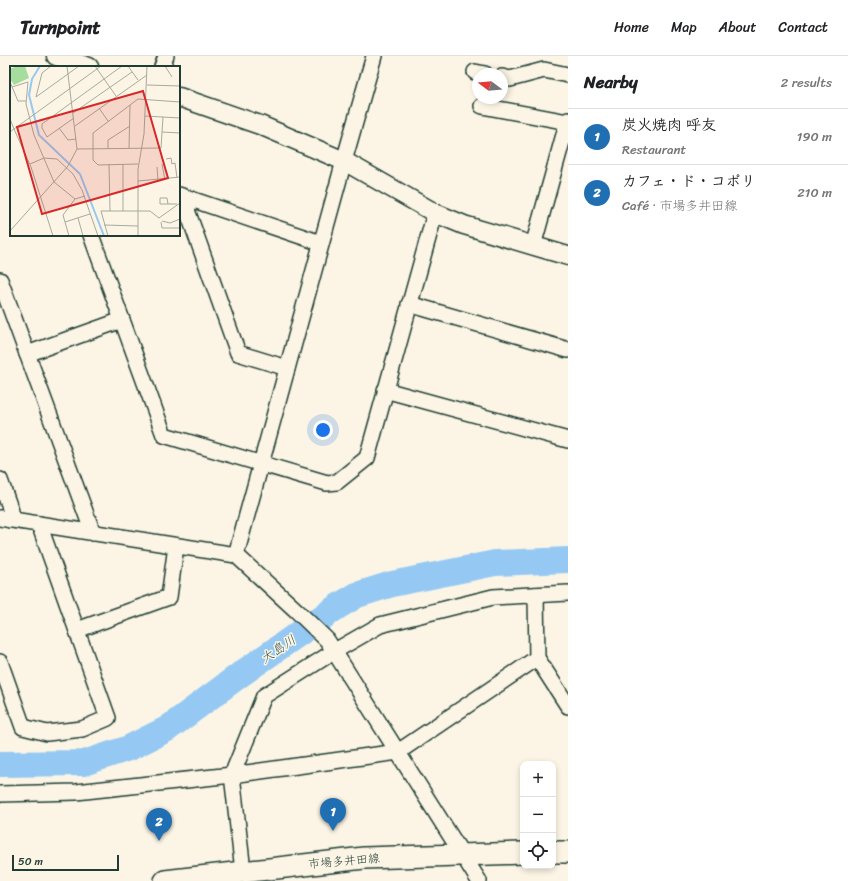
<!DOCTYPE html>
<meta charset="utf-8">
<style>
:root{--surface:#fff;--page:#f2f2f2;--text:#202124;--muted:#757577;--line:#e0e0e0;--accent:#1f6fb2}
body{margin:0;font-family:Sriracha,"Klee One",sans-serif;background:var(--page);color:var(--text)}
.controls{position:absolute;right:12px;bottom:12px;display:grid;overflow:hidden;border-radius:8px;box-shadow:0 2px 6px #0003}
.controls button{width:36px;height:36px;display:grid;place-items:center;padding:0;border:0;border-bottom:1px solid var(--line);background:var(--surface);color:var(--text);font:20px sans-serif}
.compass{position:absolute;left:472px;top:12px;width:36px;height:36px;border-radius:50%;background:var(--surface);box-shadow:0 2px 6px #0003;rotate:286deg}
.scale{position:absolute;left:12px;bottom:10px;width:107px;box-sizing:border-box;padding-left:4px;border:2px solid #1f3d34;border-top:0;font-size:11px;line-height:14px;white-space:nowrap;color:#1f3d34;-webkit-text-stroke:3px #fcf5e5;paint-order:stroke}
.you{position:absolute;left:323px;top:374px;width:14px;height:14px;margin:-10px;border:3px solid #fff;border-radius:50%;background:#1a73e8;box-shadow:0 0 0 6px #1a73e833}
.badge{display:grid;place-items:center;width:26px;height:26px;border-radius:50%;background:var(--accent);color:#fff;font-size:13px;font-weight:700}
.pin{position:absolute;translate:-50% -33px;filter:drop-shadow(0 1px 2px #0008)}
.pin::after{content:'';position:absolute;top:21px;width:14px;height:12px;background:inherit;clip-path:polygon(0 0,100% 0,50% 100%)}
.list{margin:0;padding:0;list-style:none}
h2{display:flex;justify-content:space-between;align-items:center;height:52px;margin:0;padding:0 16px;font-size:17px}
h2 small{font-size:13px;font-weight:400;color:var(--muted)}
.list li{display:grid;grid-template-columns:26px 1fr auto;gap:12px;align-items:center;box-sizing:border-box;height:56px;padding:0 16px;border-top:1px solid var(--line)}
.list b{display:block;font-size:15px;white-space:nowrap}
.list p{margin:0;font-size:13px;white-space:nowrap;color:var(--muted)}
.list em{font-size:13px;font-style:normal;color:var(--muted)}
.icon{flex:none;width:22px;height:22px;fill:none;stroke:currentColor;stroke-width:2;stroke-linecap:round;stroke-linejoin:round}
.map{position:relative;flex:none;width:568px;height:825px;overflow:hidden}
header{display:flex;align-items:center;gap:24px;box-sizing:border-box;height:56px;padding:0 20px;background:var(--surface);border-bottom:1px solid var(--line)}
header strong{font-size:19px}
nav{display:flex;gap:22px;margin-inline-start:auto;font-size:14px}
main{display:flex}
aside{flex:1;background:var(--surface)}
.map>svg:first-child{display:block}
.lines{fill:none;stroke-linecap:round;stroke-linejoin:round}
.river{stroke:#95c9f3;stroke-width:26}
.minor-casing{stroke:#1f3d34;stroke-width:18}
.tertiary-casing{stroke:#1f3d34;stroke-width:21}
.secondary-casing{stroke:#1f3d34;stroke-width:24}
.minor{stroke:#fcf5e5;stroke-width:15}
.tertiary{stroke:#fcf5e5;stroke-width:18}
.secondary{stroke:#fcf5e5;stroke-width:21}
.labels{text-anchor:middle;dominant-baseline:central;stroke-width:3;stroke-linejoin:round;paint-order:stroke}
.street-label{font-size:12px;fill:#1f3d34;stroke:#fcf5e5}
.water-label{font-size:13px;font-style:italic;fill:#37595a;stroke:#fcf5e5}
.inset-river{fill:none;stroke:#95c9f3;stroke-width:2}
.inset-road{fill:none;stroke:#a4ab9e;stroke-width:1}
.view{fill:#d62828;fill-opacity:0.15;stroke:#d62828;stroke-width:2}
.inset-edge{fill:none;stroke:#1f3d34;stroke-width:2}
</style>
<header>
<strong>Turnpoint</strong>
<nav><a>Home</a><a>Map</a><a>About</a><a>Contact</a></nav>
</header>
<main>
<div class="map">
<svg width="568" height="825" viewBox="0 0 568 825">
<rect width="100%" height="100%" fill="#fcf5e5"/>
<filter id="ink" filterUnits="userSpaceOnUse"><feTurbulence type="fractalNoise" baseFrequency=".025" numOctaves="2"/><feDisplacementMap in="SourceGraphic" scale="8" xChannelSelector="R" yChannelSelector="G"/><feConvolveMatrix kernelMatrix="1 2 1 2 8 2 1 2 1" color-interpolation-filters="sRGB"/></filter>
<g filter="url(#ink)">
<g class="lines">
<polyline class="river" points="0,708 84,707 129,692 167,673 241,618 337,551 357,539 392,528 495,507 568,504"/>
<defs>
<g id="minor">
<polyline points="162,11 166,0"/>
<polyline points="475,16 485,18"/>
<polyline points="502,21 510,23 544,14 568,19"/>
<polyline points="482,50 568,66"/>
<polyline points="179,139 321,187"/>
<polyline points="191,143 187,154 238,297 287,312"/>
<polyline points="91,179 164,379 327,427 337,426 367,402 435,157"/>
<polyline points="533,190 568,64"/>
<polyline points="0,224 93,477"/>
<polyline points="409,248 568,294"/>
<polyline points="27,298 122,264"/>
<polyline points="385,334 568,384"/>
<polyline points="0,424 11,455 10,464"/>
<polyline points="0,462 236,499 297,555 327,584 479,825"/>
<polyline points="236,499 344,105 374,0"/>
<polyline points="536,539 537,602 568,650"/>
<polyline points="77,574 169,541 176,490"/>
<polyline points="0,606 23,671 47,677 82,673 108,662 39,468"/>
<polyline points="0,738 76,736 232,719 398,696 537,602"/>
<polyline points="243,815 232,719 264,640 333,596 380,569 493,541 568,537"/>
</g>
<g id="tertiary">
<polyline points="56,0 89,11"/>
<polyline points="179,41 260,69 344,105 435,157 464,169 568,200"/>
</g>
<g id="secondary">
<polyline points="553,796 568,796"/>
<polyline points="165,825 364,802 523,797"/>
</g>
</defs>
<use href="#minor" class="minor-casing"/>
<use href="#tertiary" class="tertiary-casing"/>
<use href="#secondary" class="secondary-casing"/>
<use href="#minor" class="minor"/>
<use href="#tertiary" class="tertiary"/>
<use href="#secondary" class="secondary"/>
</g>
</g>
<g class="labels">
<g class="street-label">
<text transform="translate(344 805) rotate(-5)">市場多井田線</text>
</g>
<g class="water-label">
<text transform="translate(278 593) rotate(-34)">大島川</text>
</g>
</g>
<g transform="translate(10 10)">
<rect width="170" height="170" fill="#fcf5e5"/>
<path d="M 7,0 L 15,0 L 19,12 L 4,19 L 0,13 L 0,3 Z" fill="#a7dc9f"/>
<path class="inset-river" d="M 30,0 L 22,13 L 19,29 L 29,69 L 70,108 L 94,170"/>
<path class="inset-road" d="M 41,0 L 32,7 L 26,31 L 69,0M 85,0 L 106,30M 118,0 L 128,14M 155,0 L 162,11M 0,16 L 8,35 L 16,35M 137,19 L 170,20M 2,21 L 18,16 L 16,38 L 24,69 L 44,116 L 65,133M 89,42 L 98,55M 63,47 L 122,6M 135,50 L 170,52M 64,52 L 37,71 L 32,62 L 32,58 L 112,0M 0,53 L 4,63 L 91,0M 65,60 L 137,9M 49,62 L 58,74 L 66,73M 0,66 L 4,63 L 21,101 L 43,170M 152,66 L 170,67M 119,82 L 120,39M 67,83 L 151,82 L 153,51M 98,83 L 98,74 L 120,60M 156,93 L 161,92 L 162,98 L 165,97 L 167,112M 20,98 L 34,92 L 47,93 L 63,108 L 72,124 L 88,170M 99,98 L 100,145M 113,98 L 113,145M 128,98 L 88,99 L 83,94 L 83,67 L 128,33 L 170,36M 152,98 L 155,114M 147,101 L 148,115M 128,115 L 170,111M 158,138 L 157,132 L 150,132 L 150,138 L 167,138M 68,152 L 73,170M 152,155 L 160,157 L 170,153M 55,156 L 80,148M 151,156 L 152,162 L 170,162M 94,159 L 128,160M 0,165 L 58,100 L 67,83 L 57,0M 59,170 L 53,149 L 65,133 L 75,130M 98,170 L 91,145 L 140,145 L 149,152 L 170,137M 128,170 L 128,103 L 134,68 L 137,0"/>
<path class="view" d="M 133,25 L 158,112 L 32,148 L 7,61 Z"/>
<rect width="170" height="170" class="inset-edge"/>
</g>
</svg>
<div class="controls">
<button>+</button>
<button>−</button>
<button><svg class="icon" aria-label="locate" viewBox="0 0 24 24"><circle cx="12" cy="12" r="6"/><path d="M12 2v4M12 18v4M2 12h4M18 12h4"/></svg></button>
</div>
<svg class="compass" viewBox="-18 -18 36 36"><path d="M0-13l5 13h-10z" fill="#e53935"/><path d="M0 13l5-13h-10z" fill="#757577"/></svg>
<div class="scale">50 m</div>
<div class="you"></div>
<div class="pin badge" style="left:333px;top:775px">1</div>
<div class="pin badge" style="left:159px;top:785px">2</div>
</div>
<aside>
<h2>Nearby<small>2 results</small></h2>
<ul class="list">
<li><span class="badge">1</span><div><b>炭火焼肉 呼友</b><p>Restaurant</p></div><em>190 m</em></li>
<li><span class="badge">2</span><div><b>カフェ・ド・コポリ</b><p>Café · 市場多井田線</p></div><em>210 m</em></li>
</ul>
</aside>
</main>
